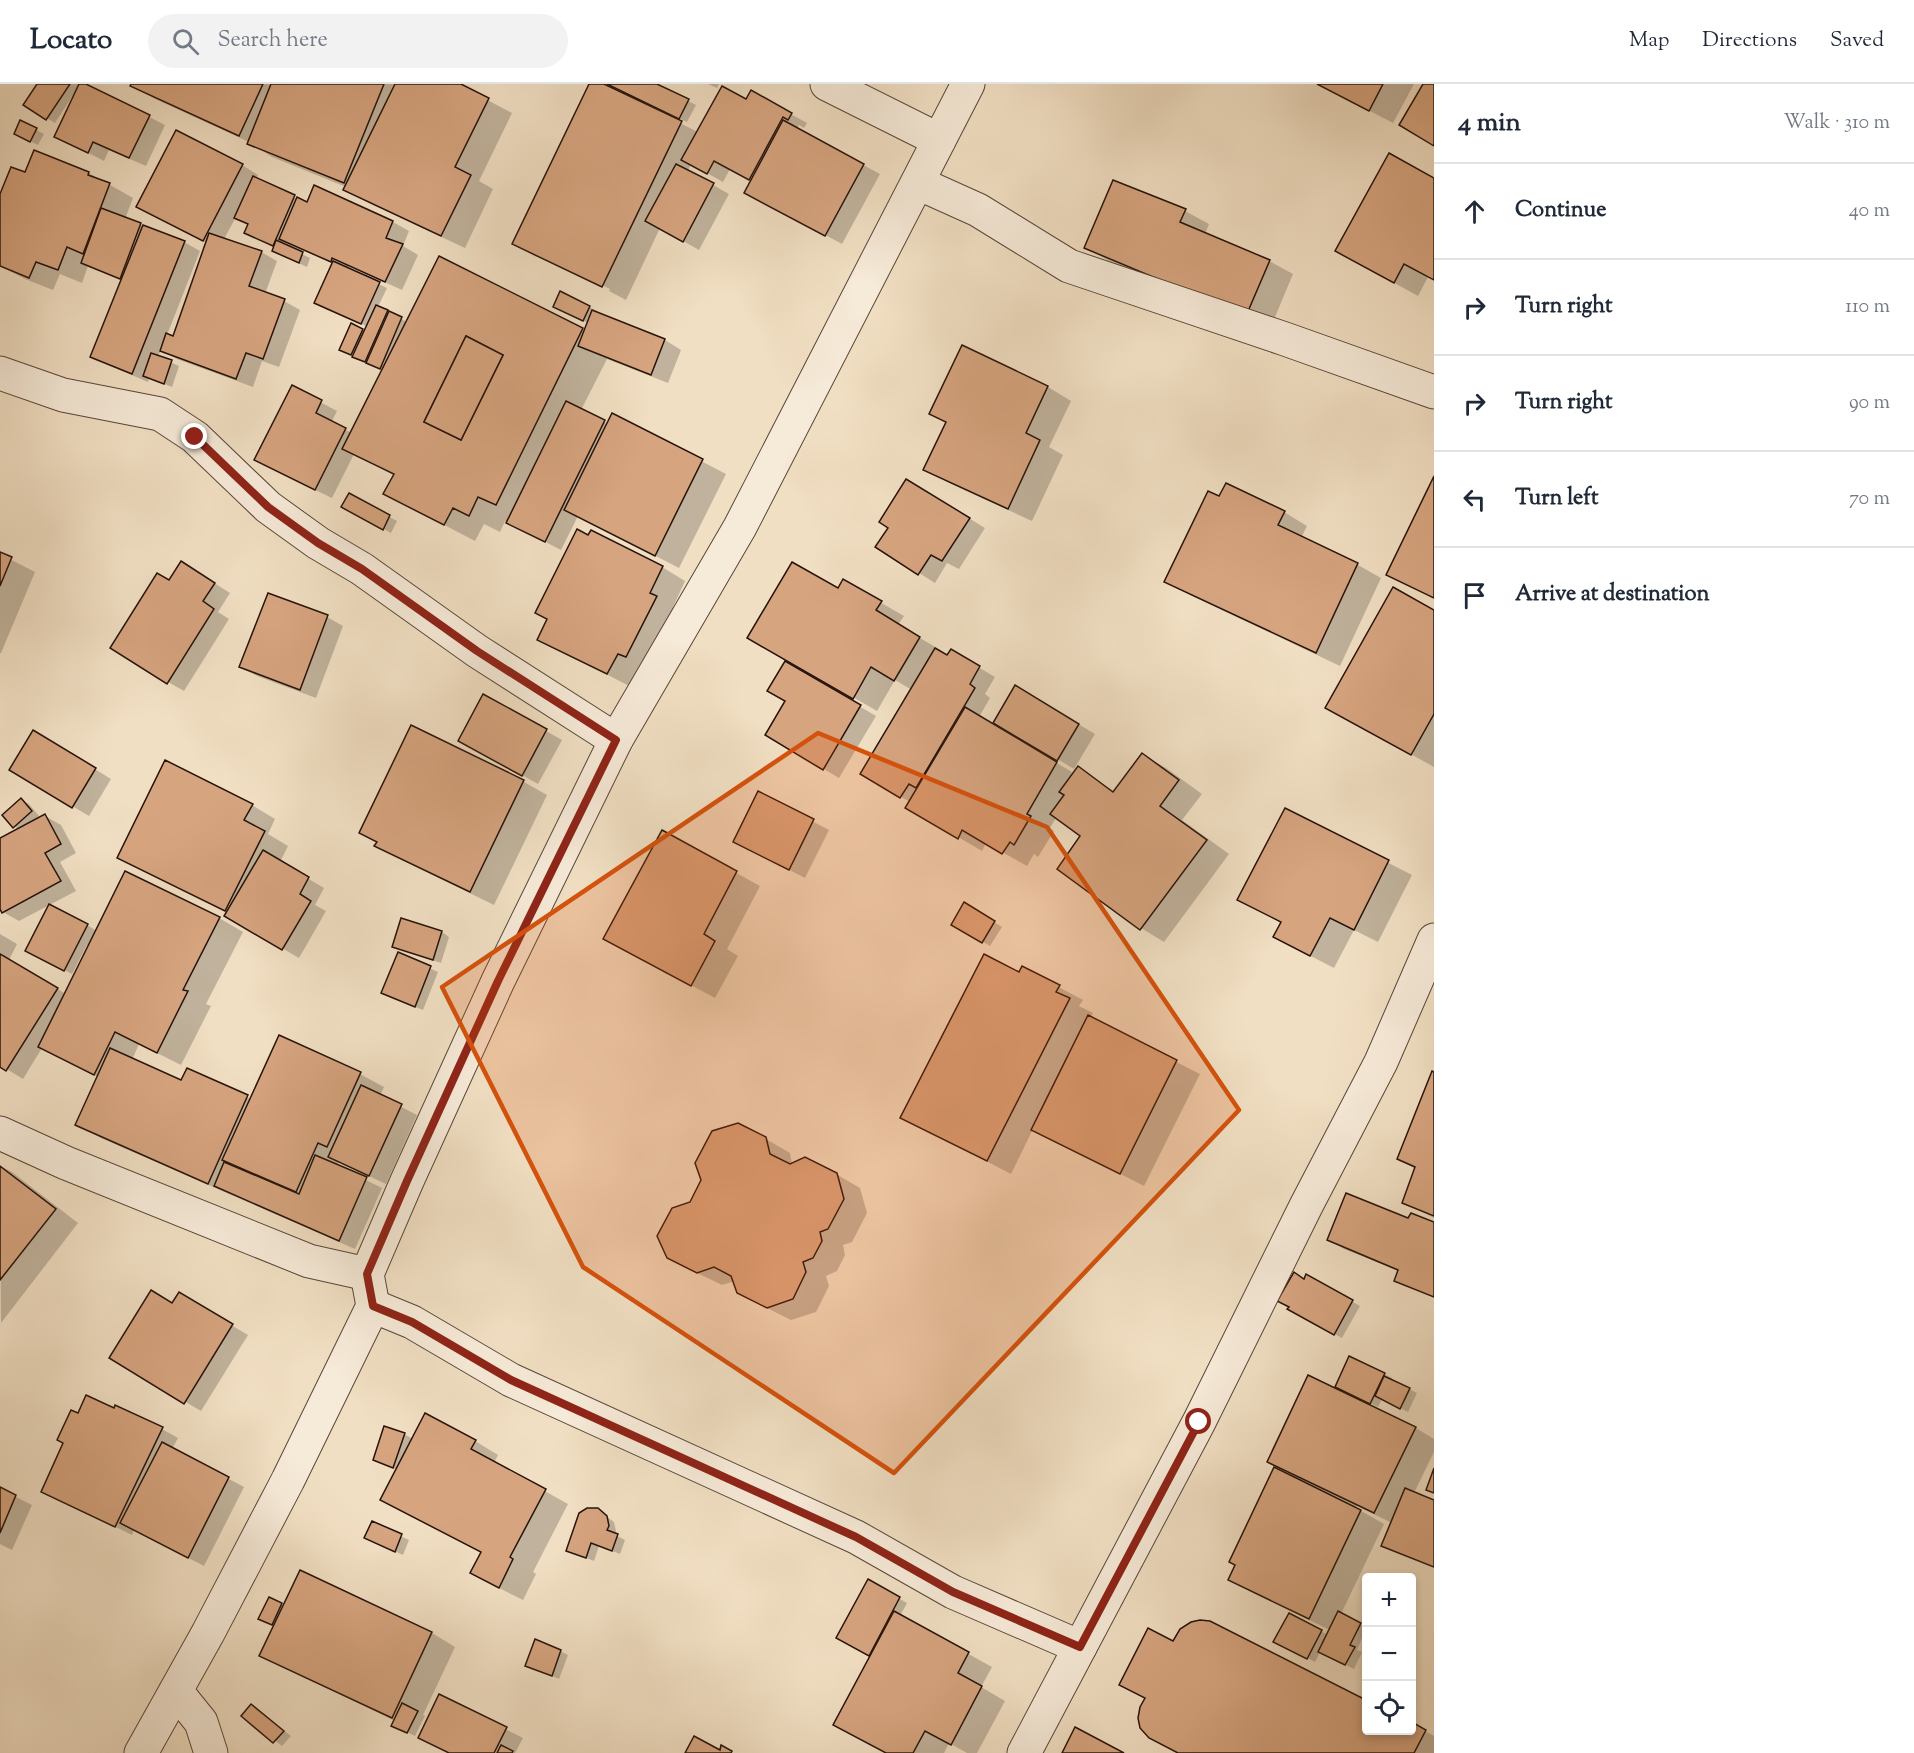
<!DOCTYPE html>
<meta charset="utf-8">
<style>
:root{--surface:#fff;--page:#f2f2f3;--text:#1f2937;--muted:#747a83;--line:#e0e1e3}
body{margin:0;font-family:"Sorts Mill Goudy",serif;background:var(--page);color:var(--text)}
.controls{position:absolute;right:18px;bottom:18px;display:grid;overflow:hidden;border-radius:6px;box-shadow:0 3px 9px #0003}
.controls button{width:54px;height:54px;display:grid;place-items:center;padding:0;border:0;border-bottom:2px solid var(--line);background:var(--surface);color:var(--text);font:30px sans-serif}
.stop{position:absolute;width:18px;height:18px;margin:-14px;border:4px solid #8f2418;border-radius:50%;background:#fff}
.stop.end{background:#8f2418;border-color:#fff;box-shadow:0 2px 6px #0008}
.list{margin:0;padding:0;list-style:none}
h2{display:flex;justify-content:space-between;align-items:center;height:78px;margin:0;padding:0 24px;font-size:26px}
h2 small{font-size:20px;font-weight:400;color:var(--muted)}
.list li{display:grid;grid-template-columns:39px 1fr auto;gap:18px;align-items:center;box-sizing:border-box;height:96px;padding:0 24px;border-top:2px solid var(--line)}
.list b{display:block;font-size:22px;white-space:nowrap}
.list em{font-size:20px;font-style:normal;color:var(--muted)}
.icon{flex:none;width:33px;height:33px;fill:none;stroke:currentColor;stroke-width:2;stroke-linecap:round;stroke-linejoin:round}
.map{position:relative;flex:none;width:1434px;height:1669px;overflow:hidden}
header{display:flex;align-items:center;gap:36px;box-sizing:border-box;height:84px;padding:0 30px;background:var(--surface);border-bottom:2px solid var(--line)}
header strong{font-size:28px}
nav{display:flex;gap:33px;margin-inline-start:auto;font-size:21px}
.search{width:420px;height:54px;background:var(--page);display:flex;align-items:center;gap:15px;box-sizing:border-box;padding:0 21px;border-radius:33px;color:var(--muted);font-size:22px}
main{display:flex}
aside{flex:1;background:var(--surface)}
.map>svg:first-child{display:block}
.shadow{fill:#0003}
.building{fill:#d6a47f;stroke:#26130a;stroke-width:1.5;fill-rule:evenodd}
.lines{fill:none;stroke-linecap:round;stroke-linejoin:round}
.street-casing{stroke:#594638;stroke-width:35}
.street{stroke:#f6ead8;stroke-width:33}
.route{stroke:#8f2418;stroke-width:8}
.marked{fill:#d5520c;fill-opacity:0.2;stroke:#d5520c;stroke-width:4.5;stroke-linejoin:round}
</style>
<header>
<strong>Locato</strong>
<div class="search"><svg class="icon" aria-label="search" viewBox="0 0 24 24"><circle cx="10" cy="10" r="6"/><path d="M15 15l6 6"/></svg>Search here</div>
<nav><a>Map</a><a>Directions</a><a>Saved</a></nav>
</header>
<main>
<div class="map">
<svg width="1434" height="1669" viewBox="0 0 1434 1669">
<rect width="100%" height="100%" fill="#f1dfc3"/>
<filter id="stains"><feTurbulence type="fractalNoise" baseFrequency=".00333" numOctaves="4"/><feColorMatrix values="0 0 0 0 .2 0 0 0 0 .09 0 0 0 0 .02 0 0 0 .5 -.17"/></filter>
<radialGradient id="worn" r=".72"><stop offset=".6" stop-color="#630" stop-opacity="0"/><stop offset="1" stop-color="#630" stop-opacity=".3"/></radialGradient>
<g class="shadow">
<polygon points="39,0 83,0 165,41 146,82 109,66 104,77 56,52 77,9 75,8 55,39 25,21"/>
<polygon points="133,0 457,0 512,29 479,97 493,105 465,164 369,119 345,105 346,103 272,73 249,58 155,15 132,2"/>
<polygon points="591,0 600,0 698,48 747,17 751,8 807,39 804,44 799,41 797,45 880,90 842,160 762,117 752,97 730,85 723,98 691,80 688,87 729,110 699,166 660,144 626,216 609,207 610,205 537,170 537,173 514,160"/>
<polygon points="609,0 654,0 696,21 687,38"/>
<polygon points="708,0 719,0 717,4"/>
<polygon points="1318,0 1414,0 1393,39"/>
<polygon points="21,38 44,50 38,61 23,54"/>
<polygon points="35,68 89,89 133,114 125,135 184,158 200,167 167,251 174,254 207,159 154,131 242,81 258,91 256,95 307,120 315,103 393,138 409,147 403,162 418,171 402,206 349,182 347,185 387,204 378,223 407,238 439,174 585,247 588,239 562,226 589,223 597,227 596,229 665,256 681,266 668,299 607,275 581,326 608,340 613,331 726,390 679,484 578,432 561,466 505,437 500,448 484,440 475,457 385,410 395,392 354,370 332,414 272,385 292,303 337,327 331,339 352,349 383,286 348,269 352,241 366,248 368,243 324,223 333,180 284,157 283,161 310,174 307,183 281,171 275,163 254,153 250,140 236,133 224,155 261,168 277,177 265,210 284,217 300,226 279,283 262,277 253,303 177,275 161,266 158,273 179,282 172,303 149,294 148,298 108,281 92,272 123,196 88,182 82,199 60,190 53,206 25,195 0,182 0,114 26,90"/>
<polygon points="1434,95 1434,196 1428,193 1418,212 1360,180"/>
<polygon points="1185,127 1209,140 1205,150 1269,177 1293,190 1270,245 1109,177 1086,164"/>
<polygon points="963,263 1048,303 1071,317 1049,363 1063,371 1032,437 949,399 925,385 947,339"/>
<polygon points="1434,396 1434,515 1388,491"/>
<polygon points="923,406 985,444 959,485 947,479 935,499 878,463 890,444"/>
<polygon points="349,411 397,437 391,449 343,422"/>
<polygon points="1220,414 1284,428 1307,442 1301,454 1358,481 1381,494 1340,582 1190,511 1166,497"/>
<polygon points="589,453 662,483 685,497 673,523 680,527 631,603 539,555"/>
<polygon points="0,470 35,488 1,569 0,569"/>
<polygon points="197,488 230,509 218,528 229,535 184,607 168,598 170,498"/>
<polygon points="843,497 904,532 898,541 942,567 947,573 951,567 995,593 985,610 990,614 979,633 1072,688 1071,691 1072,692 1078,684 1115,708 1143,671 1166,684 1202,710 1182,736 1229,770 1164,858 1141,844 1083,751 1057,732 1050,744 1054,747 1038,773 1034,770 1027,782 986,759 982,767 907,723 910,718 862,690 912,606 895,596 877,627 749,553 838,506"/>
<polygon points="269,511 327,533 343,542 316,614 257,592 241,583"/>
<polygon points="1434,527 1434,683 1351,637"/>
<polygon points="785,579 876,632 839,694 767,651 787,616"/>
<polygon points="1016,603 1095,650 1074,685 995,638"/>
<polygon points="484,612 562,656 538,700 476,665"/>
<polygon points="411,643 524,698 547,711 494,821 400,775 377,761 378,759 361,749"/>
<polygon points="49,657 111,695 89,732 11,686"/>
<polygon points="758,709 829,746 805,794 751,766"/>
<polygon points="21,716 29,720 39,732 32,738 45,732 61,741 76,769 60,778 76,807 19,837 3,828 0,822 0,756 20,746 14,742"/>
<polygon points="252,721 275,735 268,750 288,762 280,778 324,804 315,821 326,827 299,874 227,832 228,829 119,773"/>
<polygon points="1285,726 1412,791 1378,858 1354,846 1334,884 1299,866 1282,839 1239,816"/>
<polygon points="662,748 760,802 727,865 738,872 715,914 629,868"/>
<polygon points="965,820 1002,843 990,862 953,840"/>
<polygon points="219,834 243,848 206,920 211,922 181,981 139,960 132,976 182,998 252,1015 360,990 384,1003 380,1012 417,1031 386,1100 339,1078 337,1082 382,1104 355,1165 101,1054 77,1040 98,993 42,964 23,995 0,981 0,850 17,860 9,876 66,910 90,862 87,861 72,890 35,871 87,841 97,847"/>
<polygon points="442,848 449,853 441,879 402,866 394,862"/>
<polygon points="399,870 438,888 423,926 391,913"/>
<polygon points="1023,884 1083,916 1079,922 1093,929 1090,934 1200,990 1144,1102 1033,1045 1011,1090 902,1033 1020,890"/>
<polygon points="1434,989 1434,1134 1403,1118 1416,1085 1399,1075"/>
<polygon points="766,1055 790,1069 792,1080 836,1090 860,1104 867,1129 852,1158 843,1161 845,1171 837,1187 826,1192 829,1202 816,1228 791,1236 763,1222 735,1197 722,1201 693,1187 691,1119"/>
<polygon points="0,1082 12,1088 78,1139 1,1239"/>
<polygon points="1408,1136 1434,1140 1434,1214 1396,1196 1399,1187 1344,1165 1329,1155"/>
<polygon points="1307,1192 1360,1222 1342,1254 1289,1225"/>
<polygon points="179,1210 248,1251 201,1327 111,1274 173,1221"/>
<polygon points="1384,1290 1392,1294 1391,1296 1417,1309 1408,1328 1382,1315 1378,1323 1344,1306"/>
<polygon points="78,1331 162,1345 178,1354 172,1365 244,1403 204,1482 134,1446 132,1451 43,1407"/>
<polygon points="1416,1344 1434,1355 1434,1368 1414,1409 1434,1417 1434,1484 1399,1470 1383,1461 1392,1439 1357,1422 1356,1424 1384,1440 1341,1530 1366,1544 1357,1566 1362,1568 1354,1585 1320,1568 1315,1578 1283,1561 1290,1531 1328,1551 1330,1546 1253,1509 1230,1495 1292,1391 1269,1378"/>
<polygon points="404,1350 413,1355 475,1357 498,1371 494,1379 568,1420 533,1488 536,1490 523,1516 495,1502 482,1469 405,1428 397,1386 375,1376"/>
<polygon points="0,1405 32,1421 12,1466 0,1460"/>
<polygon points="598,1426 614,1438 616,1447 615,1451 625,1456 620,1470 599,1462 594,1477 567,1466"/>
<polygon points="373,1439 409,1456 403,1471 374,1458"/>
<polygon points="301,1488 432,1549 455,1563 423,1631 425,1632 415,1652 401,1645 395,1637 285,1584 261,1571 275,1542 260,1535 269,1515 284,1522"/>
<polygon points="868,1497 907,1519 900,1532 992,1583 981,1603 1005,1617 977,1669 967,1669 949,1659 944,1669 887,1669 872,1572 838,1554"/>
<polygon points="1210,1539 1366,1617 1366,1646 1412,1646 1412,1640 1434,1652 1434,1669 1177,1669 1150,1653 1146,1615 1121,1600 1174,1559"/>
<polygon points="560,1567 568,1571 559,1595 526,1581"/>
<polygon points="440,1612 523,1654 515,1669 449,1669 435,1662"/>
<polygon points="252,1622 291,1652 282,1662 243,1632"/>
</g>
<g class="building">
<polygon points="37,0 70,0 46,36 23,21"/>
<polygon points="79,0 86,0 150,31 129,74 93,58 88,69 54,53"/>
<polygon points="131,0 263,0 239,52 130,2"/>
<polygon points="271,0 384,0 344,99 247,60"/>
<polygon points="395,0 461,0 489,14 455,83 471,91 441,152 343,106"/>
<polygon points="589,0 604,0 682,37 602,203 512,160"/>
<polygon points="607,0 657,0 689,15 679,35"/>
<polygon points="1317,0 1383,0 1369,27"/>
<polygon points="1423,0 1434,0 1434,62 1399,41"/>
<polygon points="722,2 746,15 751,6 792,29 788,36 783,33 749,96 714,77 707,90 681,76"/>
<polygon points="20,36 37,44 30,58 14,50"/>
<polygon points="783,36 864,80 825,152 744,109"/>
<polygon points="176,46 243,80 203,157 136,123"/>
<polygon points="34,66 89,88 88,91 110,99 83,170 67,163 58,186 36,178 29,194 0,182 0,110 11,83 25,88"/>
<polygon points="1389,69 1434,94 1434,196 1404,180 1394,199 1335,167"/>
<polygon points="676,80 714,99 683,158 645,137"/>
<polygon points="253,92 295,111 273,162 244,149 248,140 234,134"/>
<polygon points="1113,96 1186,125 1180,138 1270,176 1246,232 1084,164"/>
<polygon points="314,101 393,137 386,154 403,160 385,198 332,174 331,178 279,155 297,113 307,118"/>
<polygon points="101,124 141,139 120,195 81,179"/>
<polygon points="143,141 185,157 132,290 90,273"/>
<polygon points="209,149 262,167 249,202 285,215 263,275 246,269 236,295 160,267 166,249 173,252"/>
<polygon points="276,156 303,168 299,179 272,167"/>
<path d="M 439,172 L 583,244 L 496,421 L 478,413 L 469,432 L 453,424 L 444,441 L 383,410 L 394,390 L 342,365 ZM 466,252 L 503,271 L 461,356 L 424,338 Z"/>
<polygon points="333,177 380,198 361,240 314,219"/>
<polygon points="560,207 590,222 583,237 553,223"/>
<polygon points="376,221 388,226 365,278 352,273"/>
<polygon points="592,226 665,255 651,291 578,262"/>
<polygon points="389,227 402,233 380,285 366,279"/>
<polygon points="351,239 363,245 351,271 339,266"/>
<polygon points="466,252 503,271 461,356 424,338"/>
<polygon points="962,261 1048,302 1026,349 1040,356 1008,425 923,386 946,338 929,330"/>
<polygon points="151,269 172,276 164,300 143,292"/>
<polygon points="292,301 322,316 316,329 346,344 315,406 254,376"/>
<polygon points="566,317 605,336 545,458 506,439"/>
<polygon points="612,329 703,375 655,472 564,426"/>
<polygon points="1434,392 1434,514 1386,491"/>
<polygon points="906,395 970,434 942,477 931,471 918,491 875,463 888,444 879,438"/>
<polygon points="1226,399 1285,427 1278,441 1358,479 1316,569 1164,498 1208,407 1219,412"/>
<polygon points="349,409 390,431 383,446 341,423"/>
<polygon points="577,445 588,451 591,446 663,482 650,509 657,512 626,573 618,570 607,590 537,556 547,535 535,529"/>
<polygon points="0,468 12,473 0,502"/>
<polygon points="181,477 215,499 203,517 214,525 167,600 110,564 157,489 169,496"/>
<polygon points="792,478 838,504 843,495 882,517 876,526 920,553 894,597 871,583 853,615 747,554"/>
<polygon points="1393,503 1434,526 1434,630 1411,671 1325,624"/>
<polygon points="268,509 328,531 300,606 239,583"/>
<polygon points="935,564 947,571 951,565 980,582 970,600 975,604 916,704 909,700 900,714 860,690"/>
<polygon points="785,577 861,621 823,686 765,651 785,617 767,607"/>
<polygon points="1015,601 1079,640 1057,677 993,639"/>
<polygon points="483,610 547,645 522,692 458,657"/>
<polygon points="965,623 1057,678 1027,730 1031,732 1014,761 1010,758 1002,770 962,746 958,755 905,724"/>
<polygon points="411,641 524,696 470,808 374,762 377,758 359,749"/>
<polygon points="33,646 96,684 72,724 9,686"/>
<polygon points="1142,669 1179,696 1160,722 1207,756 1140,846 1057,785 1080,752 1050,730 1064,711 1059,708 1078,682 1113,708"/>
<polygon points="165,676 253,720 244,736 265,747 225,827 117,774"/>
<polygon points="758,707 814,735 789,786 733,758"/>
<polygon points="21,714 32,727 13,744 2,731"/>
<polygon points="1285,724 1389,776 1354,846 1330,834 1310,872 1273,853 1281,838 1237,816"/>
<polygon points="45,730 61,760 45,769 61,797 2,829 0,825 0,754"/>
<polygon points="662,746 737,787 704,850 715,857 691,902 603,855"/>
<polygon points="263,766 309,793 300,810 311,817 282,866 224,832"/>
<polygon points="125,787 220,833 183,906 188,907 157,969 115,948 94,991 38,963"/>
<polygon points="964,818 995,837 982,859 951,841"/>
<polygon points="49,820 88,840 64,887 25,867"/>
<polygon points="401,834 442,847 433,876 392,863"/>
<polygon points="398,868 431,882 415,923 381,909"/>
<polygon points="0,870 58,904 6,987 0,983"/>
<polygon points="984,870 1019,888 1022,882 1060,901 1056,908 1070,914 987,1077 900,1034"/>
<polygon points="1088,931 1177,976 1120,1090 1031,1046"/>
<polygon points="279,951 361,988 327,1063 318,1059 296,1108 222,1076"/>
<polygon points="110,964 181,996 187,984 248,1011 208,1100 75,1041"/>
<polygon points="1432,987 1434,988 1434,1132 1402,1119 1415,1083 1397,1075"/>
<polygon points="361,1001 402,1020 369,1092 328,1073"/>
<polygon points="738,1039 766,1053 770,1070 790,1080 805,1073 837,1089 844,1115 828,1145 820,1148 822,1157 813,1174 803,1178 806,1188 793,1215 767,1224 737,1209 731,1192 714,1183 697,1189 667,1174 657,1152 672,1124 690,1118 701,1096 695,1079 712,1047"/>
<polygon points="315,1071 367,1093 339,1157 214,1102 224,1078 299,1110"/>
<polygon points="0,1082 56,1125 0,1196"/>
<polygon points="1346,1109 1408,1134 1411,1129 1434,1138 1434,1213 1394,1197 1398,1186 1327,1156"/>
<polygon points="1294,1188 1304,1195 1306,1190 1353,1216 1334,1251 1287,1225 1289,1223 1277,1217"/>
<polygon points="151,1206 172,1219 179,1208 233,1240 184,1320 109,1274"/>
<polygon points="1349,1272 1385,1289 1370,1320 1335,1303"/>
<polygon points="1308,1291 1416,1343 1374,1429 1267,1378"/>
<polygon points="1384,1292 1410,1304 1400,1325 1375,1312"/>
<polygon points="86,1311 114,1324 115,1321 163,1343 115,1443 41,1408 63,1359 57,1356 71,1326 78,1329"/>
<polygon points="425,1329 476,1356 471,1365 546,1405 510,1473 513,1475 499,1504 470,1489 481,1468 380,1416"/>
<polygon points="384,1342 405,1349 393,1384 373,1376"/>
<polygon points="162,1358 229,1393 188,1474 120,1439"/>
<polygon points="1274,1383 1361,1426 1309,1535 1228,1496 1235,1481 1229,1478"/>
<polygon points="1434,1384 1434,1409 1426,1406"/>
<polygon points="0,1403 16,1411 0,1449"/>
<polygon points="1405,1404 1434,1416 1434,1483 1381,1462"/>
<polygon points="587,1424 598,1424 607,1432 609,1442 607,1446 618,1450 612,1467 591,1459 586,1474 566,1467 579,1429"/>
<polygon points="372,1437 402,1450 395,1468 364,1454"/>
<polygon points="300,1486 432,1548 392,1634 259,1572"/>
<polygon points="868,1495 900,1513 869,1572 836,1554"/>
<polygon points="269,1513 282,1519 272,1541 258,1535"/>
<polygon points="894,1527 969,1568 958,1589 982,1602 951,1661 925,1647 913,1669 886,1669 833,1641"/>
<polygon points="1338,1527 1361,1539 1350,1561 1355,1563 1345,1581 1318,1568"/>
<polygon points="1289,1529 1322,1546 1307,1575 1273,1558"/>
<polygon points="1200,1536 1210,1537 1366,1616 1366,1646 1412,1646 1412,1638 1426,1646 1414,1669 1178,1669 1149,1654 1140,1644 1138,1634 1140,1623 1145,1614 1119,1601 1148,1544 1173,1557 1180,1545 1191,1538"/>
<polygon points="535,1555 561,1566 552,1592 525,1582"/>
<polygon points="439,1610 507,1643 494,1669 449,1669 418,1654"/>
<polygon points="402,1619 418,1627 407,1649 391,1642"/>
<polygon points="251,1620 284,1647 273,1659 241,1632"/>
<polygon points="1075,1643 1124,1669 1062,1669"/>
<polygon points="694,1652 720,1666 721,1661 732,1667 731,1669 685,1669"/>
<polygon points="501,1661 513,1667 512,1669 497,1669"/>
</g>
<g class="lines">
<defs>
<g id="street">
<polyline points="827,0 939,56"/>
<polyline points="918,99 978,126 1069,182 1285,255 1434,308"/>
<polyline points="0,289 63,311 160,330 195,353 268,423 318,459 362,485 477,567 616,656"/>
<polyline points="0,1049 66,1079 309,1177 367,1190"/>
<polyline points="373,1222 412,1238 511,1296 856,1453 953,1508 1080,1563"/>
<polyline points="176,1607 201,1638 211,1669"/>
<polyline points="141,1669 208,1549 288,1396 373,1222 367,1190 407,1097 498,897 616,656 740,443 968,0"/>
<polyline points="1024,1669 1199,1338 1306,1122 1381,978 1434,856"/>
</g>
</defs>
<use href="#street" class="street-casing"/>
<use href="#street" class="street"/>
</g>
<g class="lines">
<polyline class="route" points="195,353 268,423 318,459 362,485 477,567 616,656 498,897 407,1097 367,1190 373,1222 412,1238 511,1296 856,1453 953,1508 1080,1563 1199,1338"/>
</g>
<path class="marked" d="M 818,649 L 1047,743 L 1239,1026 L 894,1389 L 583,1183 L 442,903 Z"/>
<rect width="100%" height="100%" filter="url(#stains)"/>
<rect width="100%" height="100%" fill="url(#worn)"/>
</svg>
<div class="controls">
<button>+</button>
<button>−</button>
<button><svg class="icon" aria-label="locate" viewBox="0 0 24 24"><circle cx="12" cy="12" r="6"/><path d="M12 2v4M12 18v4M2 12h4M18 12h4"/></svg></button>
</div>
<div class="stop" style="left:1199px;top:1338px"></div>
<div class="stop end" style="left:195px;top:353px"></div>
</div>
<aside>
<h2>4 min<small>Walk · 310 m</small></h2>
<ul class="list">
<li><svg class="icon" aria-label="ahead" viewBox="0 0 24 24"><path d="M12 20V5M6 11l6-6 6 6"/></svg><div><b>Continue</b></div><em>40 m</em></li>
<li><svg class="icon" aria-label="right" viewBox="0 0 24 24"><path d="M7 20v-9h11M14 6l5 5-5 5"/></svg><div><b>Turn right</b></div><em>110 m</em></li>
<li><svg class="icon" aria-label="right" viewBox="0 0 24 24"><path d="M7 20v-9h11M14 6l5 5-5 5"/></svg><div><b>Turn right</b></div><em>90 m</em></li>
<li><svg class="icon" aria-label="left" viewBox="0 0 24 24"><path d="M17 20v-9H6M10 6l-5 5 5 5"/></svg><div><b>Turn left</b></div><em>70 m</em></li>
<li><svg class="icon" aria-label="arrive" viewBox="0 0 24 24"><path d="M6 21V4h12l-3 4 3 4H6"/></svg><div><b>Arrive at destination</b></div></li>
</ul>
</aside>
</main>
